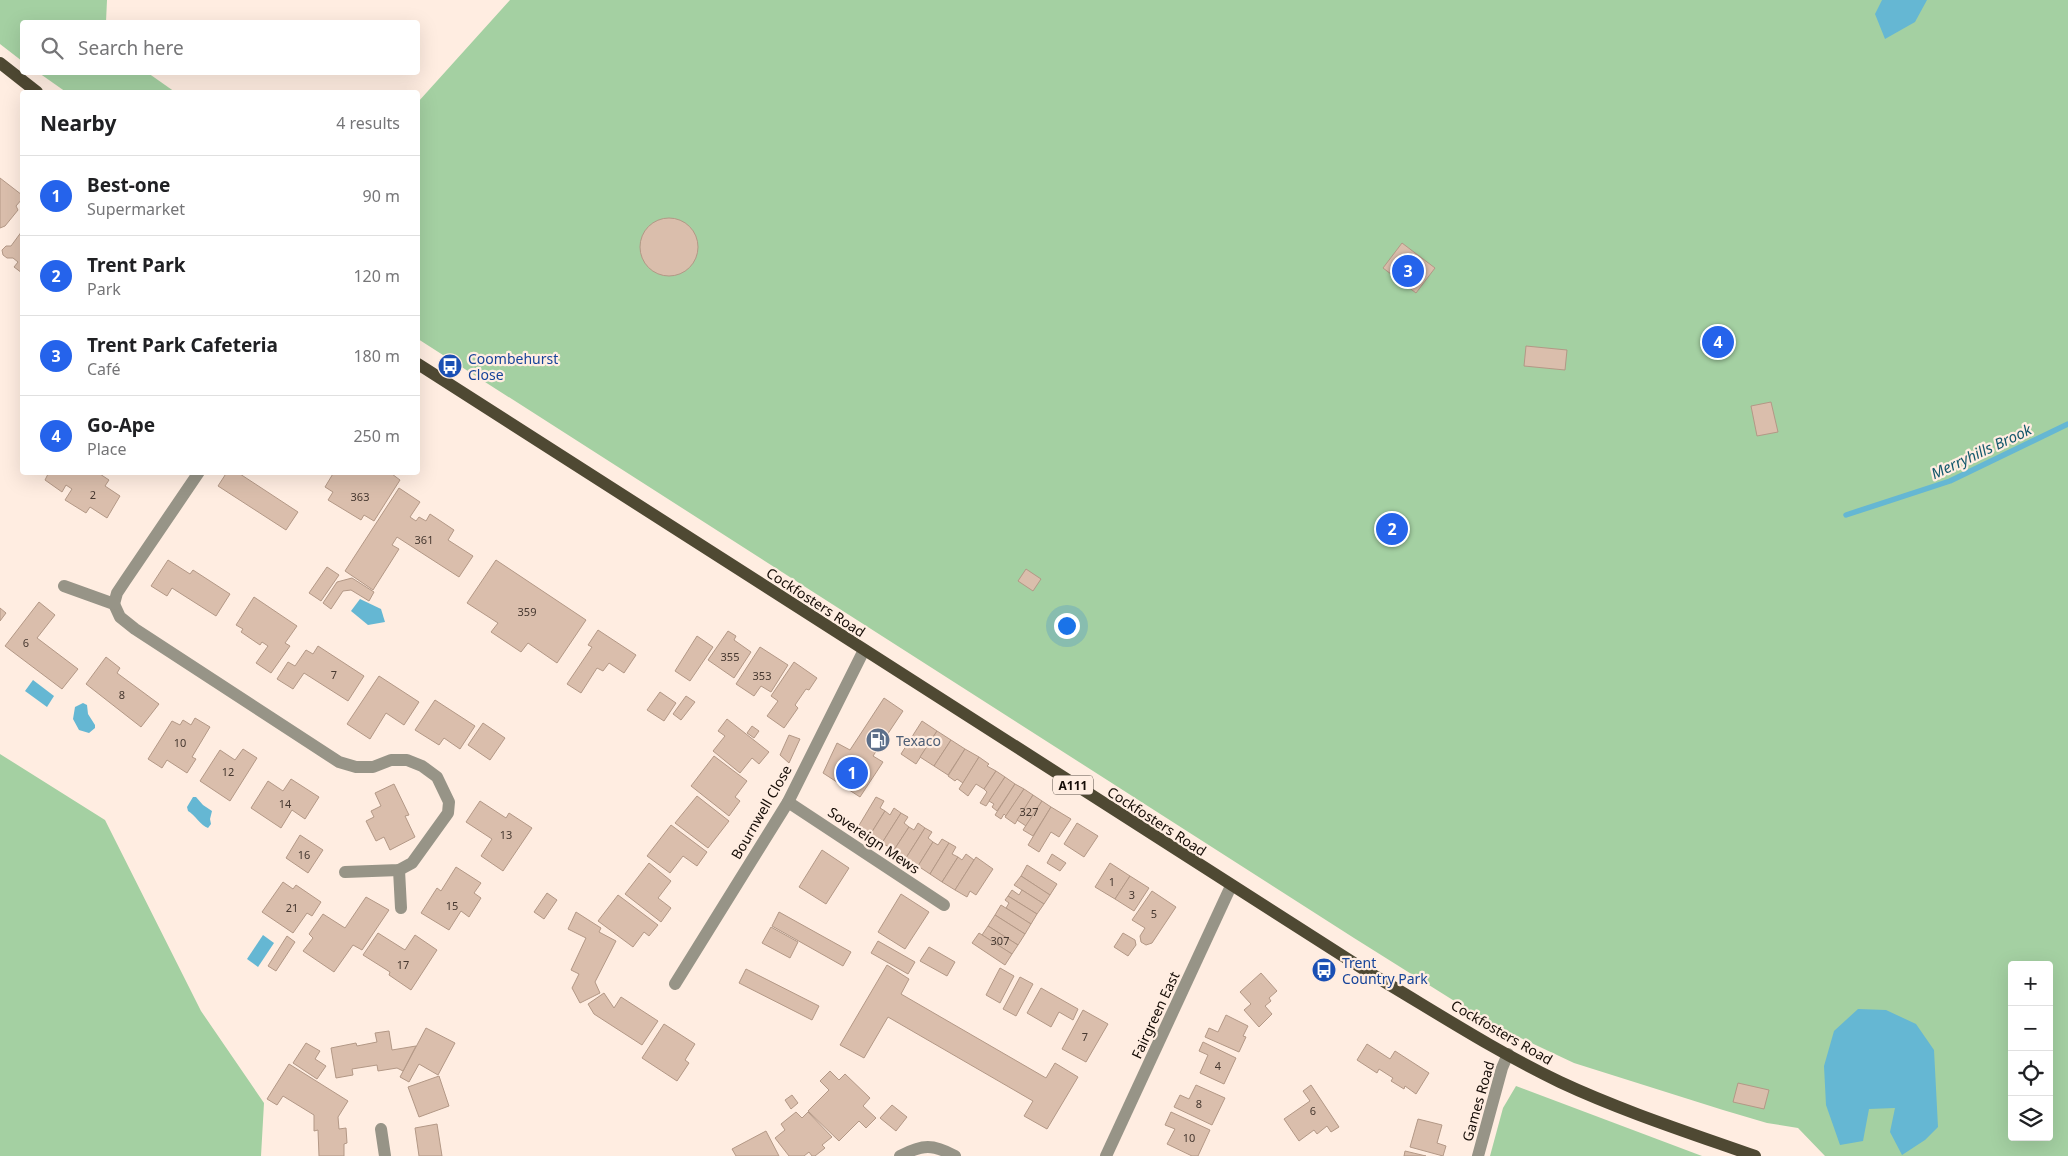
<!DOCTYPE html>
<meta charset="utf-8">
<style>
:root{--surface:#fff;--page:#f2f2f2;--text:#202124;--muted:#757577;--line:#e0e0e0;--accent:#2563eb}
body{margin:0;font-family:"Noto Sans",sans-serif;background:var(--page);color:var(--text)}
.controls{position:absolute;right:15px;bottom:15px;display:grid;overflow:hidden;border-radius:5px;box-shadow:0 5px 20px #0002}
.controls button{width:45px;height:45px;display:grid;place-items:center;padding:0;border:0;border-bottom:1px solid var(--line);background:var(--surface);color:var(--text);font:25px sans-serif}
.you{position:absolute;left:1066px;top:625px;width:18px;height:18px;margin:-12px;border:4px solid #fff;border-radius:50%;background:#1a73e8;box-shadow:0 0 0 8px #1a73e833}
.badge{display:grid;place-items:center;width:32px;height:32px;border-radius:50%;background:var(--accent);color:#fff;font-size:16px;font-weight:700}
.pin{position:absolute;translate:-50% -50%;border:2px solid #fff;box-shadow:0 1px 5px #0006}
.list{margin:0;padding:0;list-style:none}
h2{display:flex;justify-content:space-between;align-items:center;height:65px;margin:0;padding:0 20px;font-size:21px}
h2 small{font-size:16px;font-weight:400;color:var(--muted)}
.list li{display:grid;grid-template-columns:32px 1fr auto;gap:15px;align-items:center;box-sizing:border-box;height:80px;padding:0 20px;border-top:1px solid var(--line)}
.list b{display:block;font-size:19px;white-space:nowrap}
.list p{margin:0;font-size:16px;white-space:nowrap;color:var(--muted)}
.list em{font-size:16px;font-style:normal;color:var(--muted)}
.icon{flex:none;width:28px;height:28px;fill:none;stroke:currentColor;stroke-width:2;stroke-linecap:round;stroke-linejoin:round}
.map{position:relative;flex:none;width:2068px;height:1156px;overflow:hidden}
.search{position:absolute;background:var(--surface);box-shadow:0 5px 20px #0002;left:20px;top:20px;width:400px;height:55px;display:flex;align-items:center;gap:12px;box-sizing:border-box;padding:0 18px;border-radius:5px;color:var(--muted);font-size:19px}
.panel{position:absolute;background:var(--surface);box-shadow:0 5px 20px #0002;left:20px;top:90px;width:400px;height:385px;border-radius:5px}
.map>svg:first-child{display:block}
.green{fill:#a4d0a2;fill-rule:evenodd}
.water{fill:#65b7d3}
.lines{fill:none;stroke-linecap:round;stroke-linejoin:round}
.stream{stroke:#65b7d3;stroke-width:5.5}
.building{fill:#dabeac;stroke:#b39886}
.street{stroke:#979487;stroke-width:12}
.primary{stroke:#4f4933;stroke-width:12}
.labels{text-anchor:middle;dominant-baseline:central;stroke-width:4.5;stroke-linejoin:round;paint-order:stroke}
.number-label{font-size:11px;fill:#463830}
.shield{fill:#ffede1;stroke:#5b5048;stroke-width:1}
.shield-label{font-size:12px;font-weight:bold;fill:#150c06}
.transit-label{font-size:14px;fill:#164399;stroke:#ffede1;text-anchor:start}
.street-label{font-size:14px;fill:#150c06;stroke:#ffede1}
.service-label{font-size:14px;fill:#4e5e75;stroke:#ffede1;text-anchor:start}
.water-label{font-size:15px;font-style:italic;fill:#12576b;stroke:#ffede1}
</style>
<div class="map">
<svg width="2068" height="1156" viewBox="0 0 2068 1156">
<rect width="100%" height="100%" fill="#ffede1"/>
<g class="green">
<polygon points="0,0 107,0 106,22 22,22 22,61 0,44"/>
<path d="M 510,0 L 2068,0 L 2068,1156 L 1825,1156 L 1798,1128 L 1767,1123 L 1723,1110 L 1574,1063 L 1491,1024 L 1354,938 L 418,339 L 418,102 ZM 2012,965 L 2049,965 L 2049,1137 L 2012,1137 Z"/>
<polygon points="39,73 148,73 175,92 66,92"/>
<polygon points="0,754 105,820 201,1011 264,1103 261,1156 0,1156"/>
<polygon points="1516,1086 1702,1156 1490,1156 1503,1108"/>
</g>
<g class="water">
<polygon points="1882,0 1927,0 1915,22 1885,39 1875,14"/>
<polygon points="360,599 381,609 385,622 368,625 351,611"/>
<polygon points="33,680 54,696 47,707 25,691"/>
<polygon points="83,703 87,705 88,714 95,725 95,728 89,733 79,730 73,719 75,707"/>
<path d="M 193,797 L 196,797 L 203,805 L 212,811 L 210,819 L 211,824 L 208,828 C 201,826 195,815 188,811 L 187,807 Z"/>
<polygon points="263,935 274,943 258,967 247,959"/>
<polygon points="1858,1009 1886,1010 1916,1024 1934,1050 1938,1127 1925,1140 1902,1155 1890,1132 1895,1108 1869,1109 1863,1141 1840,1145 1826,1105 1824,1066 1834,1031"/>
</g>
<g class="lines">
<polyline class="stream" points="1846,515 1950,481 2068,424"/>
</g>
<g class="building">
<polygon points="0,178 22,195 22,199 16,206 18,210 5,226 0,228"/>
<circle cx="669" cy="247" r="29"/>
<polygon points="22,231 22,273 14,267 18,262 13,258 7,258 3,255 2,250 6,246 11,246"/>
<polygon points="1402,243 1435,268 1416,293 1383,268"/>
<polygon points="1715,328 1732,336 1722,356 1705,347"/>
<polygon points="1526,346 1567,350 1565,370 1524,366"/>
<polygon points="1771,402 1778,432 1757,436 1751,406"/>
<polygon points="49,472 97,472 109,480 105,486 120,496 107,518 90,507 86,513 65,500 72,489 66,485 62,492 45,480"/>
<polygon points="227,472 237,472 298,512 286,530 218,486"/>
<polygon points="334,472 393,472 392,474 400,480 374,521 364,515 361,520 328,500 333,492 325,487"/>
<polygon points="399,488 420,502 410,517 416,521 419,517 426,521 430,514 454,530 448,540 473,556 459,577 397,537 392,545 399,549 373,590 345,571"/>
<polygon points="168,560 190,574 193,570 230,594 216,616 172,588 167,596 151,586"/>
<polygon points="496,560 586,620 557,663 528,643 521,652 491,632 498,623 467,603"/>
<polygon points="327,567 339,575 321,601 309,593"/>
<polygon points="1026,569 1041,579 1033,591 1018,581"/>
<polygon points="352,578 374,592 369,601 351,590 343,591 331,609 323,603 337,582"/>
<polygon points="254,597 297,626 285,643 290,646 271,673 256,663 268,646 262,642 260,645 241,632 243,629 236,625"/>
<polygon points="39,602 55,615 37,638 78,669 62,689 5,646"/>
<polygon points="0,608 6,613 0,621"/>
<polygon points="598,630 636,655 624,673 609,663 603,671 597,668 581,693 567,684 592,647 588,645"/>
<polygon points="728,631 736,636 734,640 751,652 734,678 708,660"/>
<polygon points="697,636 713,647 690,681 675,671"/>
<polygon points="318,646 364,676 348,701 304,673 293,689 277,679 288,662 295,666 306,650 313,654"/>
<polygon points="760,647 788,665 771,692 761,686 754,696 736,684"/>
<polygon points="106,657 120,668 117,673 159,704 141,727 86,684"/>
<polygon points="794,662 817,678 809,690 806,689 795,705 798,708 784,728 767,716 778,701 771,696"/>
<polygon points="379,676 419,702 404,725 386,713 370,739 347,724"/>
<polygon points="660,692 676,703 664,721 647,710"/>
<polygon points="686,696 695,702 681,720 673,714"/>
<polygon points="884,698 903,711 873,756 883,762 860,797 823,773 837,743 850,750"/>
<polygon points="435,700 475,726 460,749 444,738 439,745 415,730"/>
<polygon points="195,718 210,727 192,757 196,759 187,773 167,760 162,768 148,759 172,721 180,725 183,720 191,725"/>
<polygon points="727,719 769,752 759,764 752,758 740,773 713,751 725,736 718,731"/>
<polygon points="922,721 937,731 916,764 901,754"/>
<polygon points="483,723 505,738 490,760 468,745"/>
<polygon points="752,726 759,731 754,738 747,733"/>
<polygon points="937,731 951,740 934,766 920,757"/>
<polygon points="789,735 800,739 789,763 780,755"/>
<polygon points="951,740 965,749 948,775 934,766"/>
<polygon points="243,749 257,758 230,801 200,781 220,750 235,760"/>
<polygon points="965,749 979,757 963,783 957,779 955,781 948,776"/>
<polygon points="714,756 747,781 735,797 740,801 729,816 691,786"/>
<polygon points="979,757 989,764 987,766 996,771 984,789 976,784 968,796 959,789"/>
<polygon points="996,771 1005,777 986,806 980,803 987,792 984,789"/>
<polygon points="1005,777 1015,784 997,811 992,807 994,804 989,801"/>
<polygon points="291,779 319,797 305,819 292,810 281,828 251,808 268,781 283,791"/>
<polygon points="394,784 409,815 405,816 415,837 390,850 384,837 376,841 366,821 374,817 371,811 381,806 375,793"/>
<polygon points="1015,784 1024,789 1006,816 1004,814 1001,819 995,815"/>
<polygon points="1024,789 1033,795 1015,824 1005,817"/>
<polygon points="1033,795 1042,801 1026,826 1017,820"/>
<polygon points="697,796 729,821 708,848 675,823"/>
<polygon points="876,797 884,801 880,808 885,811 870,835 858,827"/>
<polygon points="480,801 506,818 509,813 532,828 503,871 481,856 492,839 466,822"/>
<polygon points="1042,801 1051,807 1033,836 1023,830"/>
<polygon points="1051,807 1071,819 1059,837 1051,832 1039,852 1028,845"/>
<polygon points="894,808 901,813 882,843 870,835 885,811 890,815"/>
<polygon points="901,813 908,817 904,823 909,827 894,850 882,843"/>
<polygon points="918,823 925,828 906,858 894,850 909,827 914,830"/>
<polygon points="1077,823 1098,836 1084,857 1064,844"/>
<polygon points="671,825 707,852 697,866 683,856 670,873 647,856"/>
<polygon points="925,828 932,832 928,838 933,842 918,866 906,858"/>
<polygon points="300,835 323,850 308,873 286,858"/>
<polygon points="942,839 949,843 930,874 918,866 933,842 938,845"/>
<polygon points="949,843 956,847 952,854 958,857 942,882 930,874"/>
<polygon points="822,850 849,868 826,904 799,887"/>
<polygon points="966,854 974,860 955,890 942,882 958,857 962,860"/>
<polygon points="1052,854 1066,863 1060,871 1047,863"/>
<polygon points="976,857 993,869 976,895 970,891 967,897 955,890"/>
<polygon points="649,863 671,881 658,898 671,908 661,922 625,894"/>
<polygon points="1110,863 1130,876 1115,899 1095,887"/>
<polygon points="1027,865 1057,884 1050,895 1021,876"/>
<polygon points="456,867 481,883 474,893 481,898 469,917 461,911 449,930 421,913 437,888 441,891"/>
<polygon points="1021,876 1050,895 1044,904 1014,885"/>
<polygon points="1130,876 1149,888 1134,911 1115,899"/>
<polygon points="283,882 293,889 296,885 321,902 312,916 307,913 293,933 262,912"/>
<polygon points="1012,890 1019,895 1022,890 1044,904 1037,914 1008,896"/>
<polygon points="1152,891 1176,907 1152,943 1146,945 1141,942 1140,936 1145,928 1132,920"/>
<polygon points="547,893 557,900 544,919 534,912"/>
<polygon points="901,894 929,912 905,949 878,932"/>
<polygon points="618,895 658,925 649,936 644,932 633,947 598,921"/>
<polygon points="1008,896 1037,914 1031,924 1006,908 1009,903 1005,900"/>
<polygon points="366,897 389,910 362,950 353,945 334,972 303,951 313,938 309,934 323,914 345,928"/>
<polygon points="1001,905 1031,924 1025,934 995,915"/>
<polygon points="576,912 601,928 599,932 616,941 595,982 600,993 580,1003 572,988 579,974 571,970 586,938 568,929"/>
<polygon points="779,912 851,952 843,966 772,926"/>
<polygon points="995,915 1025,934 1018,945 988,926"/>
<polygon points="988,926 1018,945 1012,954 982,935"/>
<polygon points="771,927 798,942 790,958 762,943"/>
<polygon points="378,933 405,950 415,935 437,950 411,990 389,975 390,972 363,955"/>
<polygon points="979,933 1012,954 1005,965 972,943"/>
<polygon points="1123,933 1135,940 1136,945 1128,956 1114,947"/>
<polygon points="287,936 295,942 276,971 268,966"/>
<polygon points="878,941 915,962 908,974 871,953"/>
<polygon points="929,947 955,962 947,976 920,961"/>
<polygon points="887,965 909,979 901,994 1046,1078 1055,1063 1078,1077 1047,1129 1024,1116 1033,1101 888,1017 864,1058 840,1045"/>
<polygon points="1000,968 1014,976 1000,1003 986,995"/>
<polygon points="746,969 819,1006 812,1020 739,983"/>
<polygon points="1261,973 1277,991 1269,998 1271,1001 1265,1006 1272,1014 1259,1027 1244,1010 1251,1004 1240,992"/>
<polygon points="1020,977 1033,984 1016,1016 1003,1009"/>
<polygon points="1041,988 1078,1009 1073,1020 1059,1012 1051,1027 1027,1013"/>
<polygon points="604,993 614,1008 621,997 658,1021 642,1045 594,1014 588,1004"/>
<polygon points="1083,1010 1108,1024 1086,1062 1062,1049"/>
<polygon points="1226,1015 1248,1026 1243,1036 1246,1037 1239,1052 1205,1037 1209,1028 1218,1032"/>
<polygon points="664,1024 695,1044 685,1060 689,1063 677,1081 642,1058"/>
<polygon points="426,1028 455,1043 438,1075 419,1064 409,1082 400,1077"/>
<polygon points="389,1031 392,1050 416,1046 403,1071 397,1068 378,1071 377,1065 352,1069 353,1075 336,1078 331,1048 356,1043 357,1046 377,1042 375,1033"/>
<polygon points="1203,1042 1236,1058 1224,1084 1200,1073 1208,1055 1199,1051"/>
<polygon points="306,1043 320,1051 315,1059 326,1066 317,1079 293,1063"/>
<polygon points="1367,1044 1390,1059 1395,1051 1429,1073 1416,1094 1405,1086 1404,1089 1391,1081 1393,1078 1379,1069 1377,1073 1357,1060"/>
<polygon points="289,1064 348,1101 338,1117 339,1129 346,1128 347,1143 344,1144 344,1156 319,1156 318,1130 314,1131 314,1115 283,1096 277,1105 267,1099"/>
<polygon points="830,1071 839,1080 845,1074 870,1098 863,1106 876,1118 866,1128 859,1121 839,1141 808,1111 829,1090 820,1081"/>
<polygon points="439,1076 449,1106 419,1117 408,1087"/>
<polygon points="1738,1083 1769,1090 1764,1109 1733,1102"/>
<polygon points="1196,1085 1225,1098 1212,1125 1174,1107 1180,1095 1189,1099"/>
<polygon points="1311,1085 1339,1127 1331,1132 1327,1126 1317,1134 1314,1130 1299,1141 1284,1119 1310,1101 1303,1091"/>
<polygon points="792,1095 798,1103 791,1109 785,1100"/>
<polygon points="892,1105 907,1117 896,1131 880,1118"/>
<polygon points="796,1112 802,1118 808,1112 832,1137 822,1145 825,1148 815,1156 812,1156 809,1152 804,1156 789,1156 775,1138 785,1130 781,1124"/>
<polygon points="1171,1112 1210,1130 1198,1156 1192,1156 1167,1144 1175,1129 1165,1125"/>
<polygon points="1418,1119 1442,1125 1437,1143 1446,1146 1443,1156 1410,1147"/>
<polygon points="437,1124 442,1156 419,1156 415,1128"/>
<polygon points="766,1131 779,1156 736,1156 732,1149"/>
<polygon points="1405,1151 1426,1156 1404,1156"/>
</g>
<g class="lines">
<g class="street">
<polyline points="64,586 114,604 120,617 135,629 339,762 356,767 373,767 391,760 407,760 422,766 437,777 449,802 448,813 412,863 399,870 345,872"/>
<polyline points="114,604 117,593 125,581 199,472"/>
<polyline points="788,802 944,905"/>
<polyline points="399,870 401,908"/>
<polyline points="675,984 788,802 864,650"/>
<polyline points="381,1129 385,1156"/>
<path d="M 900,1156 C 923,1144 933,1144 955,1156"/>
<polyline points="1106,1156 1231,886"/>
<polyline points="1478,1156 1502,1068 1508,1054"/>
</g>
<g class="primary">
<polyline points="0,63 37,92"/>
<path d="M 418,364 L 1368,972 C 1431,1009 1493,1050 1560,1082 C 1622,1111 1690,1133 1755,1156"/>
</g>
</g>
<defs>
<symbol id="bus-disc" viewBox="-11 -11 22 22"><circle r="9.5" fill="#1a4fb4" stroke="#ffede1"/><path d="M-5-6H5V4H4V6H2V4H-2V6H-4V4H-5ZM-3.5-4V0h7V-4ZM-3.5 1.2v1.5H-2V1.2ZM2 1.2v1.5H3.5V1.2Z" fill="#fff"/></symbol>
<symbol id="fuel-disc" viewBox="-11 -11 22 22"><circle r="9.5" fill="#5c6f8a" stroke="#ffede1"/><path d="M-5.5-6h7V0h2V4h1.3V-2.5L3-4.5l.8-.8L6-3V5H2.5V1h-1V6h-7ZM-4.2-4.7v3.2H.2V-4.7Z" fill="#fff"/></symbol>
</defs>
<g fill-rule="evenodd">
<use href="#bus-disc" x="436" y="352" width="28" height="28"/>
<use href="#fuel-disc" x="864" y="726" width="28" height="28"/>
<use href="#bus-disc" x="1310" y="956" width="28" height="28"/>
</g>
<g class="labels">
<g class="number-label">
<text x="93" y="494">2</text>
<text x="360" y="496">363</text>
<text x="424" y="539">361</text>
<text x="527" y="611">359</text>
<text x="26" y="642">6</text>
<text x="730" y="656">355</text>
<text x="334" y="674">7</text>
<text x="762" y="675">353</text>
<text x="122" y="694">8</text>
<text x="180" y="742">10</text>
<text x="228" y="771">12</text>
<text x="285" y="803">14</text>
<text x="1029" y="811">327</text>
<text x="506" y="834">13</text>
<text x="304" y="854">16</text>
<text x="1112" y="881">1</text>
<text x="1132" y="894">3</text>
<text x="452" y="905">15</text>
<text x="292" y="907">21</text>
<text x="1154" y="913">5</text>
<text x="1000" y="940">307</text>
<text x="403" y="964">17</text>
<text x="1085" y="1036">7</text>
<text x="1218" y="1065">4</text>
<text x="1199" y="1103">8</text>
<text x="1313" y="1110">6</text>
<text x="1189" y="1137">10</text>
</g>
<rect class="shield" x="1053" y="775.5" width="40" height="19" rx="4"/>
<g class="shield-label">
<text x="1073" y="785">A111</text>
</g>
<g class="transit-label">
<text x="468" y="358">Coombehurst<tspan x="468" dy="16">Close</tspan></text>
<text x="1342" y="962">Trent<tspan x="1342" dy="16">Country Park</tspan></text>
</g>
<g class="street-label">
<text transform="translate(816 602) rotate(33)">Cockfosters Road</text>
<text transform="translate(761 812) rotate(-60)">Bournwell Close</text>
<text transform="translate(1157 821) rotate(33)">Cockfosters Road</text>
<text transform="translate(874 840) rotate(34)">Sovereign Mews</text>
<text transform="translate(1155 1015) rotate(-65)">Fairgreen East</text>
<text transform="translate(1502 1032) rotate(30)">Cockfosters Road</text>
<text transform="translate(1478 1101) rotate(-74)">Games Road</text>
</g>
<g class="service-label">
<text x="896" y="740">Texaco</text>
</g>
<g class="water-label">
<text transform="translate(1981 451) rotate(-25)">Merryhills Brook</text>
</g>
</g>
</svg>
<div class="controls">
<button>+</button>
<button>−</button>
<button><svg class="icon" aria-label="locate" viewBox="0 0 24 24"><circle cx="12" cy="12" r="6"/><path d="M12 2v4M12 18v4M2 12h4M18 12h4"/></svg></button>
<button><svg class="icon" aria-label="layers" viewBox="0 0 24 24"><path d="M12 4l9 5-9 5-9-5zM3 14l9 5 9-5"/></svg></button>
</div>
<div class="you"></div>
<div class="pin badge" style="left:852px;top:773px">1</div>
<div class="pin badge" style="left:1392px;top:529px">2</div>
<div class="pin badge" style="left:1408px;top:271px">3</div>
<div class="pin badge" style="left:1718px;top:342px">4</div>
<div class="search"><svg class="icon" aria-label="search" viewBox="0 0 24 24"><circle cx="10" cy="10" r="6"/><path d="M15 15l6 6"/></svg>Search here</div>
<section class="panel">
<h2>Nearby<small>4 results</small></h2>
<ul class="list">
<li><span class="badge">1</span><div><b>Best-one</b><p>Supermarket</p></div><em>90 m</em></li>
<li><span class="badge">2</span><div><b>Trent Park</b><p>Park</p></div><em>120 m</em></li>
<li><span class="badge">3</span><div><b>Trent Park Cafeteria</b><p>Café</p></div><em>180 m</em></li>
<li><span class="badge">4</span><div><b>Go-Ape</b><p>Place</p></div><em>250 m</em></li>
</ul>
</section>
</div>
